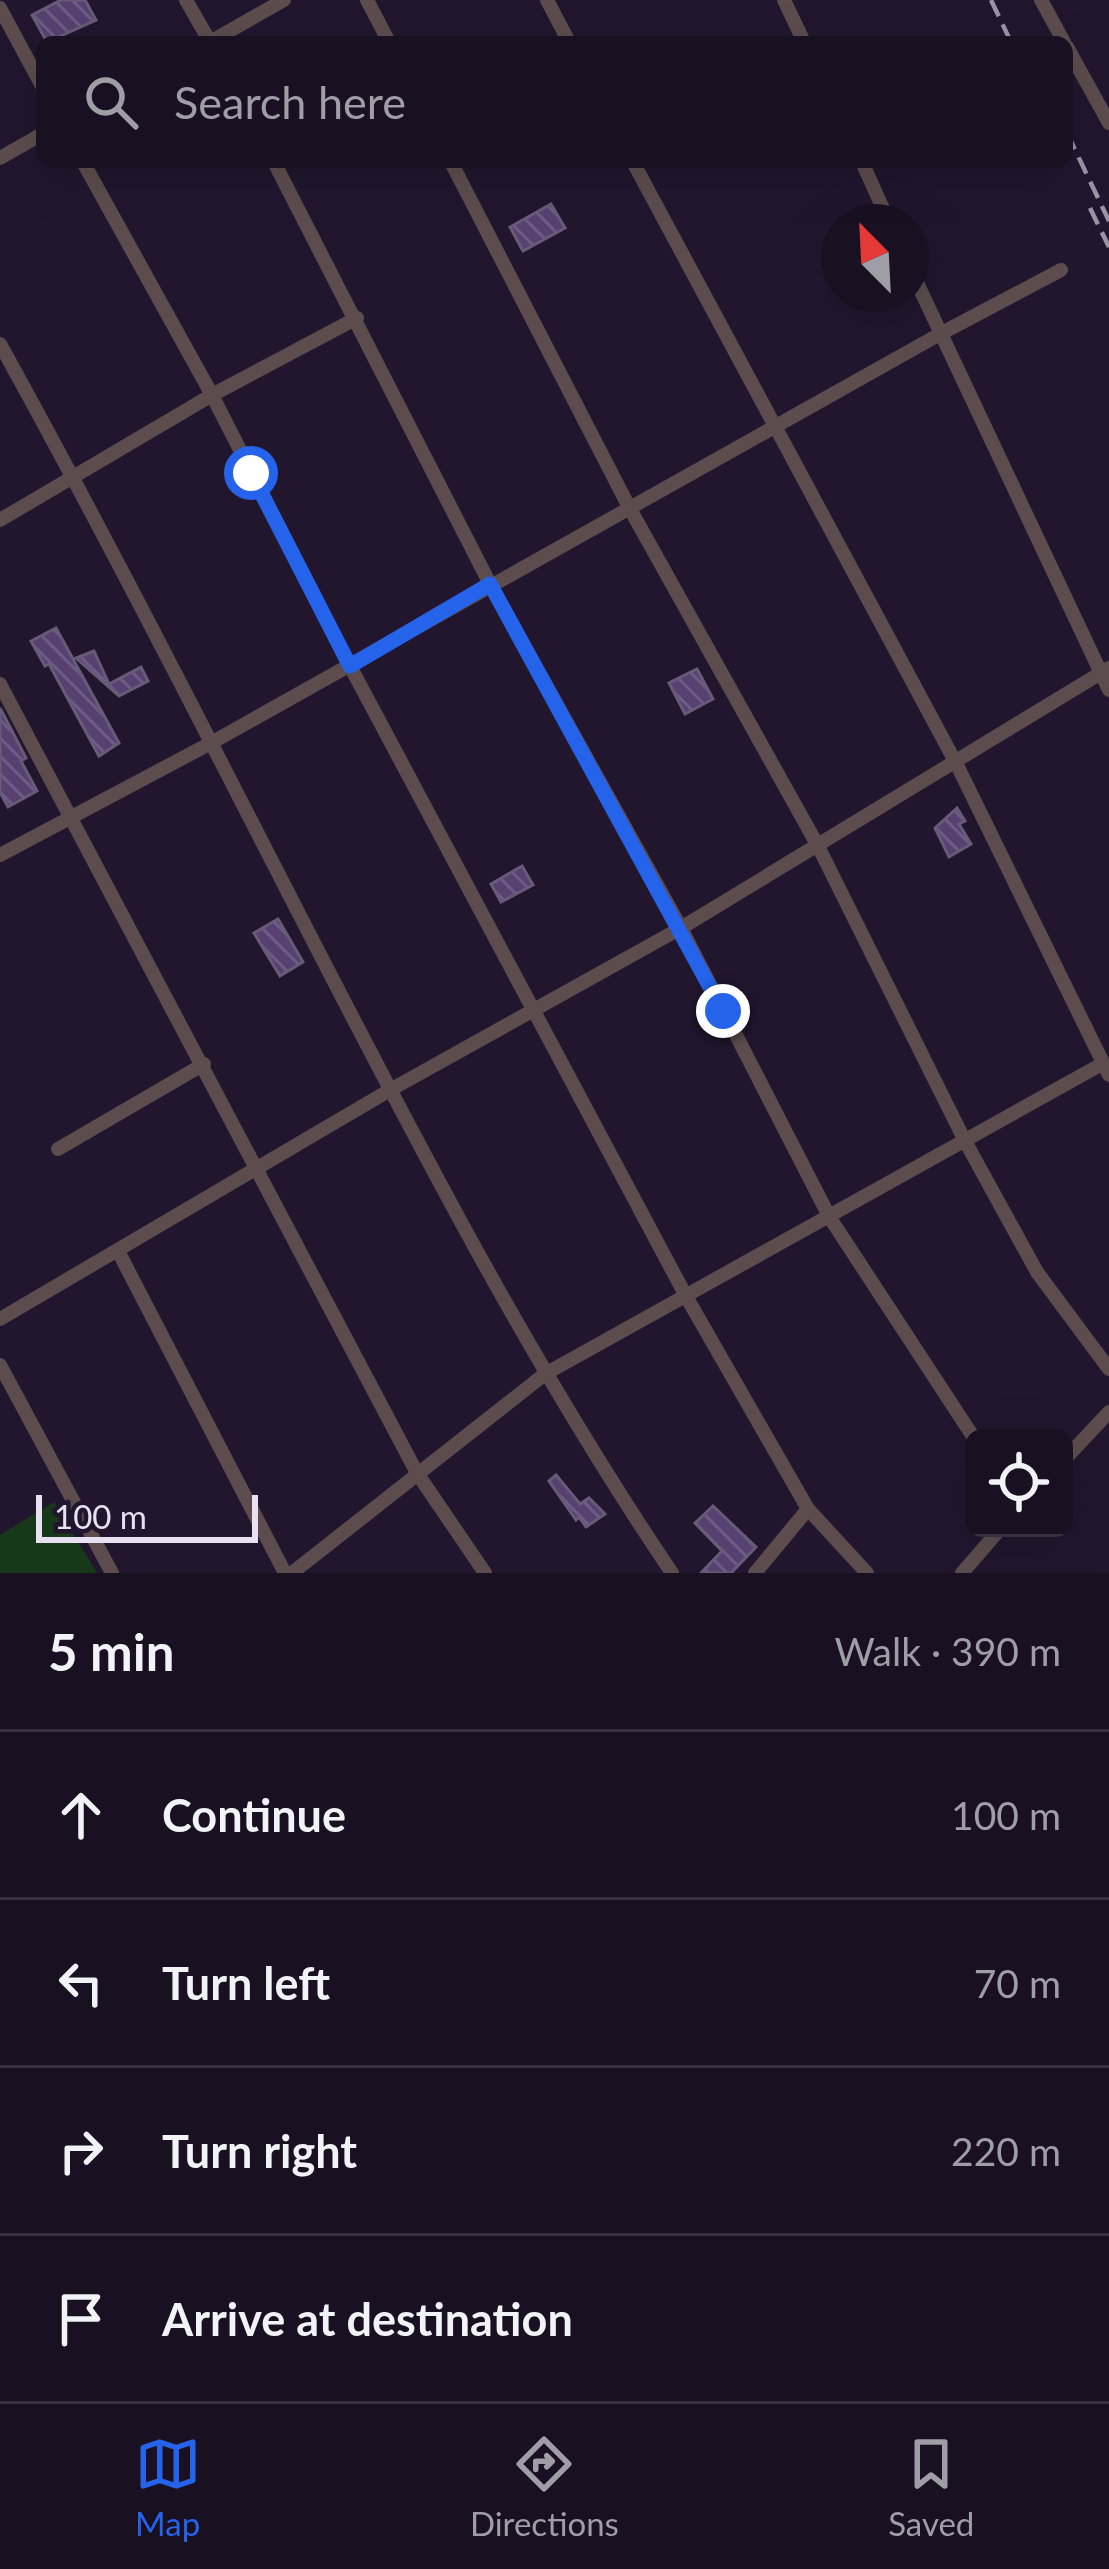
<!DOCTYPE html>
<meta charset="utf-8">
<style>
:root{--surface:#191022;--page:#22192a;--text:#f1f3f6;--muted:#9f9da5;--line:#373040;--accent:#2563eb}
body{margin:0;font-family:Lato,sans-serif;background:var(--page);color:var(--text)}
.controls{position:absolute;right:36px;bottom:36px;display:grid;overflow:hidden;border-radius:18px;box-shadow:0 12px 48px #0002}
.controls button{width:108px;height:108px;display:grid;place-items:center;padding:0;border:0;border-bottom:3px solid var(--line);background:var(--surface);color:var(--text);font:60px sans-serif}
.compass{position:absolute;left:821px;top:204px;width:108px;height:108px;border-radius:50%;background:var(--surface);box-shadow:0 12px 48px #0002;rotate:336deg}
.scale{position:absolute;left:36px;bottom:30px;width:222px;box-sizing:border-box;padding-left:12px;border:6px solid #e7e1f1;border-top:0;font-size:33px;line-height:42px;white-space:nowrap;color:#e7e1f1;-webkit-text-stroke:9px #21162e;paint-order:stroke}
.stop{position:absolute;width:36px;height:36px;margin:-27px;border:9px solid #2563eb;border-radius:50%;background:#fff}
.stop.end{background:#2563eb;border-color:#fff;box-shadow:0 3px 12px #0008}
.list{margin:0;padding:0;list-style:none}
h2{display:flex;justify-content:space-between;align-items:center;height:156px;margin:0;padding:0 48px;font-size:51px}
h2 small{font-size:39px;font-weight:400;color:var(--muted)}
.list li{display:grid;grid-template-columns:78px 1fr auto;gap:36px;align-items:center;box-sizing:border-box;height:168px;padding:0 48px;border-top:3px solid var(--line)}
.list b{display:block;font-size:45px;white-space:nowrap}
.list em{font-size:39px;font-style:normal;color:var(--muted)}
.icon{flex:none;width:66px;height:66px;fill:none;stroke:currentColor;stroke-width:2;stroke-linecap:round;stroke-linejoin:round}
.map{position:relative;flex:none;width:1109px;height:1573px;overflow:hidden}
.search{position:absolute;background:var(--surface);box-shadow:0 12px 48px #0002;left:36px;right:36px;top:36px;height:132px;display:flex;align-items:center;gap:30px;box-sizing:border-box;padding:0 42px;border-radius:18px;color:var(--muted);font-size:45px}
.sheet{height:828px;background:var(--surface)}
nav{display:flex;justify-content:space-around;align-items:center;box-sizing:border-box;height:168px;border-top:3px solid var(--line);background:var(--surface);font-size:33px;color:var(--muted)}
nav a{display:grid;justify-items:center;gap:6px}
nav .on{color:var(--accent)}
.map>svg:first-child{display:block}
.garden{fill:#18381a}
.building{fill:url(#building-back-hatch);stroke:#675b77;stroke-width:3}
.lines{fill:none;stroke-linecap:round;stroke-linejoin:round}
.minor{stroke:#5c4c4d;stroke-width:14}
.rail{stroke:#9b93a6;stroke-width:4.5;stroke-dasharray:18 9;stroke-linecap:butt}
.route{stroke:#2563eb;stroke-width:15}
</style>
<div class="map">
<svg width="1109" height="1573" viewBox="0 0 1109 1573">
<defs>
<pattern id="building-back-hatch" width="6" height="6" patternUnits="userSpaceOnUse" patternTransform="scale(3)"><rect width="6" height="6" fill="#564171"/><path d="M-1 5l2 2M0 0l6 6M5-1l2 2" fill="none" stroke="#6e5c86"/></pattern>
</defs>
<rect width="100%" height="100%" fill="#21162e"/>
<polygon class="garden" points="54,1502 97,1573 0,1573 0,1535"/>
<g class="building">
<polygon points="61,0 85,0 96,20 47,42 32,15"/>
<polygon points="551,204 565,228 523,251 510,227"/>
<polygon points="56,628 119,743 99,756 49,664 45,666 31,641"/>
<polygon points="94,651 109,684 141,667 148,681 119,696 76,658"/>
<polygon points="697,669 713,699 685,714 669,683"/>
<polygon points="0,708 26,758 21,761 37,791 8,807 0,792"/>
<polygon points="957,808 965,821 959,824 971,844 949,857 935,828"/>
<polygon points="522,866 533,885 501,902 491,884"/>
<polygon points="278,919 303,962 280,976 254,933"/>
<polygon points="556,1475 580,1504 589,1498 605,1514 586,1527 579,1517 576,1520 549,1481"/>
<polygon points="713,1506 756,1547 731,1573 701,1573 722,1551 695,1523"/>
</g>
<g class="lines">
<g class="minor">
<polyline points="186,0 210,42"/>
<polyline points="367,0 389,42"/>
<polyline points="547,0 569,42"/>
<polyline points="784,0 804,42"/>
<polyline points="1041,0 1064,42"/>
<polyline points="0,8 42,86"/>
<polyline points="210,42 284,0"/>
<polyline points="1067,47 1109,123"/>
<polyline points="0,158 42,134"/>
<polyline points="83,162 212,395 350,666 687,1298 808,1509 867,1573"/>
<polyline points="274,162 490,584 681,928 830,1218 974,1438"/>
<polyline points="451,162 629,507 818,846 965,1141 1037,1272 1109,1369"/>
<polyline points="633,162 956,763 1109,1075"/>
<polyline points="862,162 889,222"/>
<polyline points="911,270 1109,690"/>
<path d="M 0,344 C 109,541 210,741 313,941 C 424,1156 536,1372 672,1573"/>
<polyline points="0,520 212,395 357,318"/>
<polyline points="0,684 417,1473 485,1573"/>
<polyline points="0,855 211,743 940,334 1061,270"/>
<polyline points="58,1149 204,1064"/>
<polyline points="118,1251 285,1573"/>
<polyline points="0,1319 390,1090 681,928 1109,668"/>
<polyline points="0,1365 112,1573"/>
<polyline points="1064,1460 1109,1412"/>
<polyline points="292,1573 545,1374 1102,1064"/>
<polyline points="755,1573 808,1509"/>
<polyline points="962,1573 1001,1528"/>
</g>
<g class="rail">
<polyline points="991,0 1011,42"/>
<polyline points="1067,133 1109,221"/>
<polyline points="1090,208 1109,247"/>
</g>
</g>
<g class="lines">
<polyline class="route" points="251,473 350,666 490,584 723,1011"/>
</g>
</svg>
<div class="controls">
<button><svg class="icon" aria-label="locate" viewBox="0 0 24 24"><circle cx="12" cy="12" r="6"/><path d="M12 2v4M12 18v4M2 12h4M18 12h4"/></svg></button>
</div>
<svg class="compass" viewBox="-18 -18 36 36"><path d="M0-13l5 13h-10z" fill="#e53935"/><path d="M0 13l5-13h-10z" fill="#9f9da5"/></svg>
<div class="scale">100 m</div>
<div class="stop" style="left:251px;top:473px"></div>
<div class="stop end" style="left:723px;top:1011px"></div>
<div class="search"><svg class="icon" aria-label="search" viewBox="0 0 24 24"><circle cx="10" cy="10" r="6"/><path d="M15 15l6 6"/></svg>Search here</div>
</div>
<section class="sheet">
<h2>5 min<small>Walk · 390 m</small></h2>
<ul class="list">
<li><svg class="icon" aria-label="ahead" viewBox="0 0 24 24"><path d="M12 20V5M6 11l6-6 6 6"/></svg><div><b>Continue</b></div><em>100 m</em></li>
<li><svg class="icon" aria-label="left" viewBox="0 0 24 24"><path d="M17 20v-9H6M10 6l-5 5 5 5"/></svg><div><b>Turn left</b></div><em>70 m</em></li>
<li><svg class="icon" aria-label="right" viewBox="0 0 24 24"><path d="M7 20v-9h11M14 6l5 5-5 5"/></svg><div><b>Turn right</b></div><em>220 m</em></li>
<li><svg class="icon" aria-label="arrive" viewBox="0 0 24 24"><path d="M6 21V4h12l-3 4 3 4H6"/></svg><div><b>Arrive at destination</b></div></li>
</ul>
</section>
<nav>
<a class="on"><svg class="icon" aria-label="map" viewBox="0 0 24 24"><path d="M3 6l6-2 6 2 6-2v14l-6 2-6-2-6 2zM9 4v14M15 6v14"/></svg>Map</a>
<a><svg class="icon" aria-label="directions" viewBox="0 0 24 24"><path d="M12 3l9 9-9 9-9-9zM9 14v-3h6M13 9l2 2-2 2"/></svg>Directions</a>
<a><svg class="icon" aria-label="saved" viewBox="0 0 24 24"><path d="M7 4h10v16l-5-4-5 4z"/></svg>Saved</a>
</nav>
